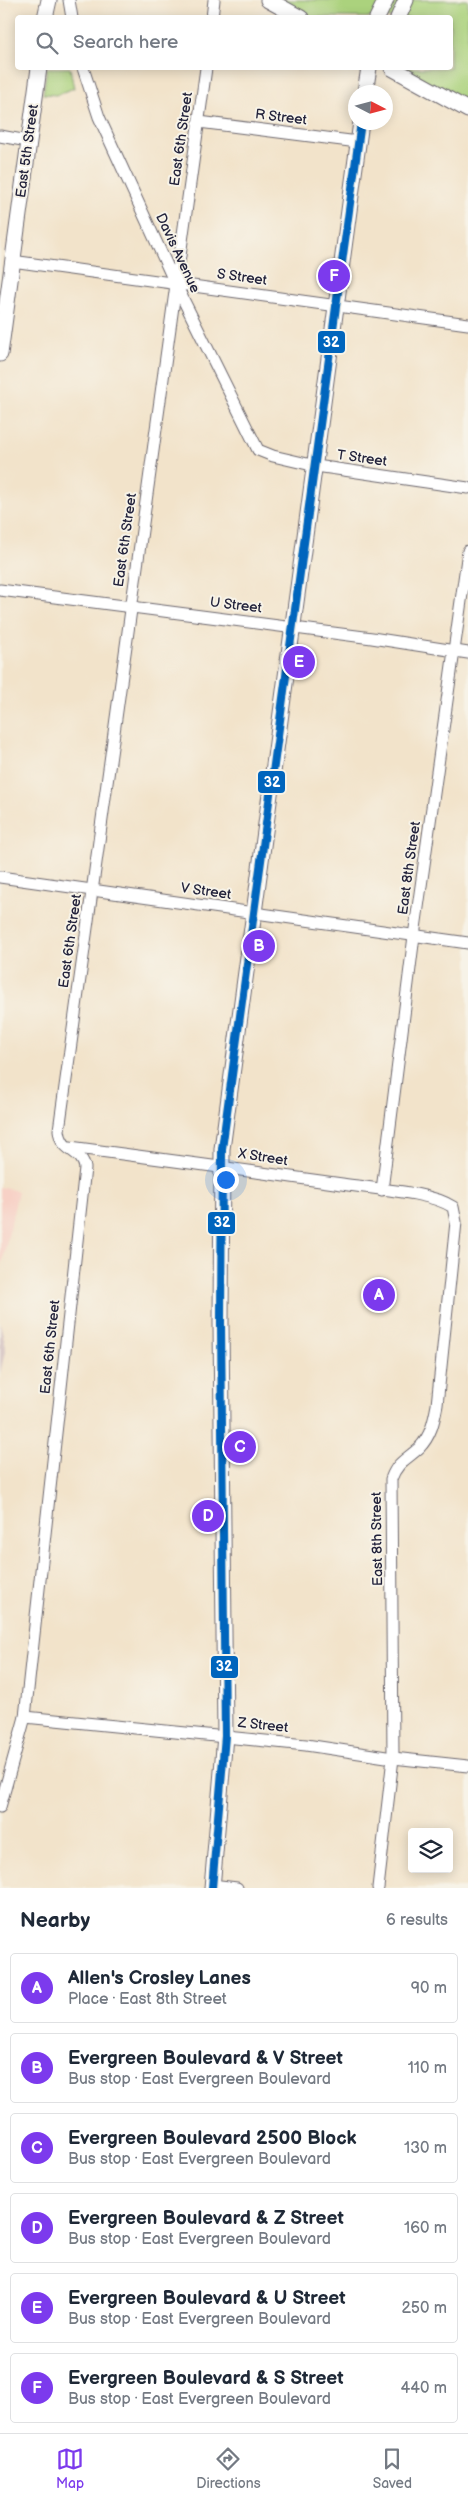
<!DOCTYPE html>
<meta charset="utf-8">
<style>
:root{--surface:#fff;--page:#f6f6f7;--text:#1f2937;--muted:#747a83;--line:#e0e1e3;--accent:#7c3aed}
body{margin:0;font-family:"Balsamiq Sans",sans-serif;background:var(--page);color:var(--text)}
.controls{position:absolute;right:15px;bottom:15px;display:grid;overflow:hidden;border-radius:5px;box-shadow:0 2px 12px #0003}
.controls button{width:45px;height:45px;display:grid;place-items:center;padding:0;border:0;border-bottom:1px solid var(--line);background:var(--surface);color:var(--text);font:25px sans-serif}
.compass{position:absolute;left:348px;top:85px;width:45px;height:45px;border-radius:50%;background:var(--surface);box-shadow:0 2px 12px #0003;rotate:96deg}
.you{position:absolute;left:225px;top:1179px;width:18px;height:18px;margin:-12px;border:4px solid #fff;border-radius:50%;background:#1a73e8;box-shadow:0 0 0 8px #1a73e833}
.badge{display:grid;place-items:center;width:32px;height:32px;border-radius:50%;background:var(--accent);color:#fff;font-size:16px;font-weight:700}
.pin{position:absolute;translate:-50% -50%;border:2px solid #fff;box-shadow:0 1px 5px #0006}
.list{margin:0;padding:0;list-style:none}
h2{display:flex;justify-content:space-between;align-items:center;height:65px;margin:0;padding:0 20px;font-size:21px}
h2 small{font-size:16px;font-weight:400;color:var(--muted)}
.list li{display:grid;grid-template-columns:32px 1fr auto;gap:15px;align-items:center;box-sizing:border-box;height:70px;margin:0 10px 10px;padding:0 10px;border:1px solid var(--line);border-radius:5px}
.list b{display:block;font-size:19px;white-space:nowrap}
.list p{margin:0;font-size:16px;white-space:nowrap;color:var(--muted)}
.list em{font-size:16px;font-style:normal;color:var(--muted)}
.icon{flex:none;width:28px;height:28px;fill:none;stroke:currentColor;stroke-width:2;stroke-linecap:round;stroke-linejoin:round}
.map{position:relative;flex:none;width:468px;height:1888px;overflow:hidden}
.search{position:absolute;background:var(--surface);box-shadow:0 2px 12px #0003;left:15px;right:15px;top:15px;height:55px;display:flex;align-items:center;gap:12px;box-sizing:border-box;padding:0 18px;border-radius:5px;color:var(--muted);font-size:19px}
.sheet{height:545px;background:var(--surface)}
nav{display:flex;justify-content:space-around;align-items:center;box-sizing:border-box;height:70px;border-top:1px solid var(--line);background:var(--surface);font-size:14px;color:var(--muted)}
nav a{display:grid;justify-items:center;gap:2px}
nav .on{color:var(--accent)}
.map>svg:first-child{display:block}
.built{fill:#f7d1c6}
.industrial{fill:#d2bfbf}
.green{fill:#abd27d;stroke:#667a5c}
.lines{fill:none;stroke-linecap:round;stroke-linejoin:round}
.street-casing{stroke:#6b666d;stroke-width:13}
.secondary-casing{stroke:#6b666d;stroke-width:17}
.street{stroke:#fff;stroke-width:11}
.secondary{stroke:#fff;stroke-width:15}
.bus-1-casing{stroke:#f7f3e8;stroke-width:11}
.bus-1{stroke:#0065bd;stroke-width:8}
.labels{text-anchor:middle;dominant-baseline:central;stroke-width:4;stroke-linejoin:round;paint-order:stroke}
.street-label{font-size:14px;fill:#22223b;stroke:#f7f3e8}
.line-badge{stroke:#f7f3e8;stroke-width:2}
.badge-label{font-size:14px;text-anchor:middle;font-weight:bold;fill:#fff}
</style>
<div class="map">
<svg width="468" height="1888" viewBox="0 0 468 1888">
<rect width="100%" height="100%" fill="#f7f3e8"/>
<filter id="ink" filterUnits="userSpaceOnUse"><feTurbulence type="fractalNoise" baseFrequency=".02" numOctaves="2"/><feDisplacementMap in="SourceGraphic" scale="10" xChannelSelector="R" yChannelSelector="G"/><feConvolveMatrix kernelMatrix="1 2 1 2 8 2 1 2 1" color-interpolation-filters="sRGB"/></filter>
<filter id="wash" filterUnits="userSpaceOnUse"><feTurbulence type="fractalNoise" baseFrequency=".0096" numOctaves="4" result="noise"/><feDisplacementMap in="SourceGraphic" scale="20" xChannelSelector="R" yChannelSelector="G"/><feGaussianBlur stdDeviation="1.12" result="paint"/><feColorMatrix in="noise" values="0 0 0 0 0 0 0 0 0 0 0 0 0 0 0 0 0 1.4 0 .05"/><feComposite in="paint" operator="in"/></filter>
<g filter="url(#wash)">
<rect width="100%" height="100%" fill="#f2e3ca"/>
<polygon class="built" points="0,1187 18,1191 0,1273"/>
<polygon class="industrial" points="0,1323 6,1347 0,1374"/>
<g class="green">
<polygon points="268,0 468,0 468,110 392,68 450,68 450,18 301,17"/>
<polygon points="47,68 70,68 74,88 56,95 43,94"/>
</g>
</g>
<g filter="url(#ink)">
<g class="lines">
<defs>
<g id="street">
<polyline points="69,0 72,18"/>
<polyline points="212,18 214,0"/>
<polyline points="83,68 99,117 175,283 258,450 273,456 316,466 468,488"/>
<polyline points="199,122 358,142"/>
<polyline points="0,136 28,141"/>
<polyline points="12,261 468,324"/>
<polyline points="0,590 372,638 468,653"/>
<polyline points="0,877 468,943"/>
<path d="M 70,1147 C 161,1159 251,1171 342,1184 C 373,1189 428,1191 453,1207 L 456,1222 L 437,1405 C 434,1421 431,1436 419,1448 C 406,1460 398,1461 391,1479 L 393,1758 L 378,1888"/>
<polyline points="382,1190 414,936 468,551"/>
<polyline points="25,1717 306,1745 393,1758 468,1766"/>
<path d="M 0,1807 L 25,1717 L 85,1168 C 82,1149 61,1153 59,1130 L 206,68"/>
<polyline points="212,1885 237,1888"/>
</g>
<g id="secondary">
<polyline points="268,0 301,18"/>
<polyline points="45,18 49,0"/>
<polyline points="377,18 386,0"/>
<polyline points="398,18 406,0"/>
<polyline points="392,68 468,110"/>
<polyline points="365,92 369,68"/>
<polyline points="0,354 39,68"/>
<polyline points="212,1888 225,1736 221,1323 222,1149 361,122"/>
</g>
</defs>
<use href="#street" class="street-casing"/>
<use href="#secondary" class="secondary-casing"/>
<use href="#street" class="street"/>
<use href="#secondary" class="secondary"/>
<defs>
<polyline id="bus-1" points="212,1888 225,1736 221,1323 222,1149 361,122"/>
</defs>
<use href="#bus-1" class="bus-1-casing"/>
<use href="#bus-1" class="bus-1"/>
</g>
</g>
<g class="labels">
<g class="street-label">
<text transform="translate(281 117) rotate(7)">R Street</text>
<text transform="translate(181 139) rotate(-82)">East 6th Street</text>
<text transform="translate(27 151) rotate(-82)">East 5th Street</text>
<text transform="translate(178 253) rotate(65)">Davis Avenue</text>
<text transform="translate(242 277) rotate(8)">S Street</text>
<text transform="translate(362 458) rotate(8)">T Street</text>
<text transform="translate(125 540) rotate(-82)">East 6th Street</text>
<text transform="translate(236 605) rotate(7)">U Street</text>
<text transform="translate(409 868) rotate(-82)">East 8th Street</text>
<text transform="translate(206 891) rotate(8)">V Street</text>
<text transform="translate(70 941) rotate(-82)">East 6th Street</text>
<text transform="translate(263 1157) rotate(9)">X Street</text>
<text transform="translate(50 1347) rotate(-84)">East 6th Street</text>
<text transform="translate(377 1539) rotate(-91)">East 8th Street</text>
<text transform="translate(263 1725) rotate(6)">Z Street</text>
</g>
</g>
<g class="line-badge">
<rect x="317" y="330" width="29" height="24" rx="5" fill="#0065bd"/>
<rect x="257" y="770" width="29" height="24" rx="5" fill="#0065bd"/>
<rect x="207" y="1211" width="29" height="24" rx="5" fill="#0065bd"/>
<rect x="210" y="1655" width="29" height="24" rx="5" fill="#0065bd"/>
</g>
<g class="badge-label">
<text x="331" y="347">32</text>
<text x="272" y="787">32</text>
<text x="222" y="1227">32</text>
<text x="224" y="1671">32</text>
</g>
</svg>
<div class="controls">
<button><svg class="icon" aria-label="layers" viewBox="0 0 24 24"><path d="M12 4l9 5-9 5-9-5zM3 14l9 5 9-5"/></svg></button>
</div>
<svg class="compass" viewBox="-18 -18 36 36"><path d="M0-13l5 13h-10z" fill="#e53935"/><path d="M0 13l5-13h-10z" fill="#747a83"/></svg>
<div class="you"></div>
<div class="pin badge" style="left:379px;top:1295px">A</div>
<div class="pin badge" style="left:259px;top:946px">B</div>
<div class="pin badge" style="left:240px;top:1447px">C</div>
<div class="pin badge" style="left:208px;top:1516px">D</div>
<div class="pin badge" style="left:299px;top:662px">E</div>
<div class="pin badge" style="left:334px;top:276px">F</div>
<div class="search"><svg class="icon" aria-label="search" viewBox="0 0 24 24"><circle cx="10" cy="10" r="6"/><path d="M15 15l6 6"/></svg>Search here</div>
</div>
<section class="sheet">
<h2>Nearby<small>6 results</small></h2>
<ul class="list">
<li><span class="badge">A</span><div><b>Allen's Crosley Lanes</b><p>Place · East 8th Street</p></div><em>90 m</em></li>
<li><span class="badge">B</span><div><b>Evergreen Boulevard &amp; V Street</b><p>Bus stop · East Evergreen Boulevard</p></div><em>110 m</em></li>
<li><span class="badge">C</span><div><b>Evergreen Boulevard 2500 Block</b><p>Bus stop · East Evergreen Boulevard</p></div><em>130 m</em></li>
<li><span class="badge">D</span><div><b>Evergreen Boulevard &amp; Z Street</b><p>Bus stop · East Evergreen Boulevard</p></div><em>160 m</em></li>
<li><span class="badge">E</span><div><b>Evergreen Boulevard &amp; U Street</b><p>Bus stop · East Evergreen Boulevard</p></div><em>250 m</em></li>
<li><span class="badge">F</span><div><b>Evergreen Boulevard &amp; S Street</b><p>Bus stop · East Evergreen Boulevard</p></div><em>440 m</em></li>
</ul>
</section>
<nav>
<a class="on"><svg class="icon" aria-label="map" viewBox="0 0 24 24"><path d="M3 6l6-2 6 2 6-2v14l-6 2-6-2-6 2zM9 4v14M15 6v14"/></svg>Map</a>
<a><svg class="icon" aria-label="directions" viewBox="0 0 24 24"><path d="M12 3l9 9-9 9-9-9zM9 14v-3h6M13 9l2 2-2 2"/></svg>Directions</a>
<a><svg class="icon" aria-label="saved" viewBox="0 0 24 24"><path d="M7 4h10v16l-5-4-5 4z"/></svg>Saved</a>
</nav>
